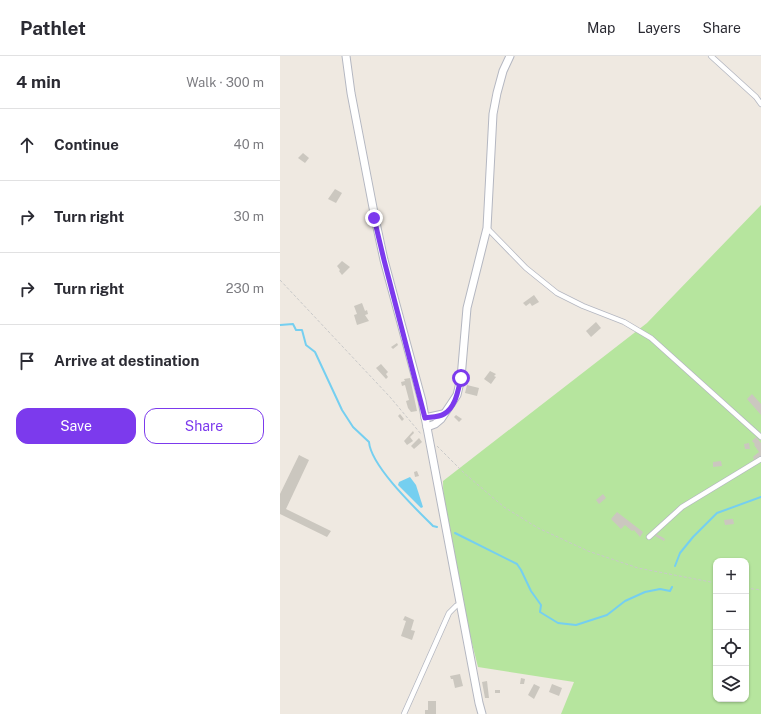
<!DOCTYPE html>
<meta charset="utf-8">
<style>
:root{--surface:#fff;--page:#f7f7f7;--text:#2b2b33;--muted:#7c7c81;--line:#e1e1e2;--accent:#7c3aed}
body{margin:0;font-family:"Public Sans",sans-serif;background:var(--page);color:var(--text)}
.controls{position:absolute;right:12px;bottom:12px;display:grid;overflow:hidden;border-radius:8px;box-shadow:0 1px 3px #0004}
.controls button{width:36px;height:36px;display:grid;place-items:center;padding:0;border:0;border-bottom:1px solid var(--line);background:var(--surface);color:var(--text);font:20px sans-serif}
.stop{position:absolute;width:12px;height:12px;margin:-9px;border:3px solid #7c3aed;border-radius:50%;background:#fff}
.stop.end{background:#7c3aed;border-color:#fff;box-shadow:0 1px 4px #0008}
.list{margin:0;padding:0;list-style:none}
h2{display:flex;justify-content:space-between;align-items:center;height:52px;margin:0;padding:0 16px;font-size:17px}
h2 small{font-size:13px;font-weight:400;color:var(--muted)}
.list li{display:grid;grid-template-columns:26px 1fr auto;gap:12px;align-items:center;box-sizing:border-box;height:72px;padding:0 16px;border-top:1px solid var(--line)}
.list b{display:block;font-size:15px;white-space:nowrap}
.list em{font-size:13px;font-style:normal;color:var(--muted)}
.actions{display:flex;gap:8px;padding:12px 16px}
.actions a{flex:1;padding:9px 0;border:1px solid var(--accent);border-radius:12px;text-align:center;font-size:14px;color:var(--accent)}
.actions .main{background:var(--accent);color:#fff}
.icon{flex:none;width:22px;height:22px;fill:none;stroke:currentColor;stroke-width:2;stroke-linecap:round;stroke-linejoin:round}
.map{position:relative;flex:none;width:481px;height:658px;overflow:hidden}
header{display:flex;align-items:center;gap:24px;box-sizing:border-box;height:56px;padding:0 20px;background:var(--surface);border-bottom:1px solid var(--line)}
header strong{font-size:19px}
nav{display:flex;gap:22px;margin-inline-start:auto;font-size:14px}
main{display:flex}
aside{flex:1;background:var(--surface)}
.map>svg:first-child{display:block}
.green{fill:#b6e59e;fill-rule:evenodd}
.water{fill:#75cff0}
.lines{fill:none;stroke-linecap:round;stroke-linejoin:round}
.stream{stroke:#75cff0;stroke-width:2}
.building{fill:#cbc7bf}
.street-casing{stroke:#b4b7c1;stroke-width:6}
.secondary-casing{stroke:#b4b7c1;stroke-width:9}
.path{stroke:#c9c9c9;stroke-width:1;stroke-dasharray:3 2;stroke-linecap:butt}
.street{stroke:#fff;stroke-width:4.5}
.secondary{stroke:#fff;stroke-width:7}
.route{stroke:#7c3aed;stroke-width:5}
</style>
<header>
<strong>Pathlet</strong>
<nav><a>Map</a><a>Layers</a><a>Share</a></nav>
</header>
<main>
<aside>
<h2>4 min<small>Walk · 300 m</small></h2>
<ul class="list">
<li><svg class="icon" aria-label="ahead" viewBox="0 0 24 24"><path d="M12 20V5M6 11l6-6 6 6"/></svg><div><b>Continue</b></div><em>40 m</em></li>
<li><svg class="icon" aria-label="right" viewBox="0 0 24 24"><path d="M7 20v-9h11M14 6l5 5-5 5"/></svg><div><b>Turn right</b></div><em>30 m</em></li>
<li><svg class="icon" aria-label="right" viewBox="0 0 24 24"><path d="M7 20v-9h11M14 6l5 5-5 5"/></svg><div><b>Turn right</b></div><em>230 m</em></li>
<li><svg class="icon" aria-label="arrive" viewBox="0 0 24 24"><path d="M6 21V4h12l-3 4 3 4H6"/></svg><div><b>Arrive at destination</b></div></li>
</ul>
<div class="actions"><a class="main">Save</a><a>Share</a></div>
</aside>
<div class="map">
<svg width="481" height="658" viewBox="0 0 481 658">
<rect width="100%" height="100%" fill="#efe9e1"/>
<path class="green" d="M 481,149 L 481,658 L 281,658 L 294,626 L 198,611 L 164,477 L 163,425 L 367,267 ZM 436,505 L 466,505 L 466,643 L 436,643 Z"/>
<polygon class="water" points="130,421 136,429 143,451 141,452 118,429 119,426"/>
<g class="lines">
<g class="stream">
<path d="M 0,269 L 13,268 L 16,274 L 22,274 L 26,289 L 35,296 L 62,354 L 73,371 L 89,386 C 91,410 135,452 153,470 L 157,471"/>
<polyline points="175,477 237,508 241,514 251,535 261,549 260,556 278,567 296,569 327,559 345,545 365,536 380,533 390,535 392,531"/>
<polyline points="395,510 400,497 413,481 437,457 481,441"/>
</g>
</g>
<g class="building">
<polygon points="23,97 29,102 25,107 18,102"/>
<polygon points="55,133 62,137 56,147 48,143"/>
<polygon points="62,205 70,211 62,219 59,215 60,214 57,210"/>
<polygon points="254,239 259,246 252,250 250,247 246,250 243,247"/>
<polygon points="82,247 85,255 87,254 88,258 85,259 89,265 77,269 74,259 77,258 74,250"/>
<polygon points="316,266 321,272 311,281 306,275"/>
<polygon points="117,287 118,289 113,293 111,291"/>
<polygon points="101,308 108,316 106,318 108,321 106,323 96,312"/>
<polygon points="210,315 216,318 214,320 216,321 211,328 204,323"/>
<polygon points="130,322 137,355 131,356 128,352 126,345 129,344 125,329 122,330 121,326 125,325 124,323"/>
<polygon points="187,329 199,332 197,340 185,337"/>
<polygon points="472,338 481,348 481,359 467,343"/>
<polygon points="120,358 124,363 122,365 118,360"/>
<polygon points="176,359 182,363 179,366 174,361"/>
<polygon points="133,375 134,377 130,381 133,385 127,389 124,385"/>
<polygon points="476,381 481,387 481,400 474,404 473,401 474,400 479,396 474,389 475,388 472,385"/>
<polygon points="139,382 142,386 134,393 131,390"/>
<polygon points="469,387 470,393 465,393 464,388"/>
<polygon points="19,399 29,404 6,453 51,475 47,481 0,458 0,438"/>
<polygon points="441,405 442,410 433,411 433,406"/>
<polygon points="137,415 139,420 135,421 134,416"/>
<polygon points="323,438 326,442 319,448 316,444"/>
<polygon points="337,456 363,476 360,481 354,474 352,475 345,469 341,473 331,463"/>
<polygon points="451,463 453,463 454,468 445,469 444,464"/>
<polygon points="376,478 382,481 385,483 384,485 375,480"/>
<polygon points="125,560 134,564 131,574 135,575 132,584 121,580 126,565 123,564"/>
<polygon points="180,618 183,630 175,632 173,623 171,623 170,620"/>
<polygon points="241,622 245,623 244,628 240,628"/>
<polygon points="207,625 209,642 205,642 202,626"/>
<polygon points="254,628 260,631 254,643 248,639"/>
<polygon points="272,628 282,632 279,640 269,636"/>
<rect x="215" y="634" width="5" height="3"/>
<polygon points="148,645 156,645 156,658 145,658 145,654 148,654"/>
</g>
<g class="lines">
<defs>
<g id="street">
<polyline points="431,0 476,41 481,48"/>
<polyline points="207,172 246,212 277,237 303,250 344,266 371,282 481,381"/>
<polyline points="369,481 402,451 481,403"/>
<polyline points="124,658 169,557 176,550 180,548"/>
</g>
<g id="secondary">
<polyline points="66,0 71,37 95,162 104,204 142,345 199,647 202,658"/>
<polyline points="145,362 163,358"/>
<polyline points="147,371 155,368 161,363 177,339 181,322 187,252 207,172 213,58 217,37 223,15 230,0"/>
</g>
</defs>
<use href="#street" class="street-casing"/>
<use href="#secondary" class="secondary-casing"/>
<g class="path">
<polyline points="0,224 110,341 141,378"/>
<polyline points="157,390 184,417 224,451 258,472 308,495 358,512 436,527"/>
<polyline points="466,532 481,534"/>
</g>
<use href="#street" class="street"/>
<use href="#secondary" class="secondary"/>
</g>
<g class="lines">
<path class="route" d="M 94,162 L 104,204 L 145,362 C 151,361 159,361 164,358 C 176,351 178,334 181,322"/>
</g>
</svg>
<div class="controls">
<button>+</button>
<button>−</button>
<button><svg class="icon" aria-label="locate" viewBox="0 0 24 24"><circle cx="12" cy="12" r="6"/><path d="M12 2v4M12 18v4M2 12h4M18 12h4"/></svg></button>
<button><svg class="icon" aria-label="layers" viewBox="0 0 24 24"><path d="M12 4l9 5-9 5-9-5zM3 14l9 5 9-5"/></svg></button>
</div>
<div class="stop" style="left:181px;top:322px"></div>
<div class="stop end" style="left:94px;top:162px"></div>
</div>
</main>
